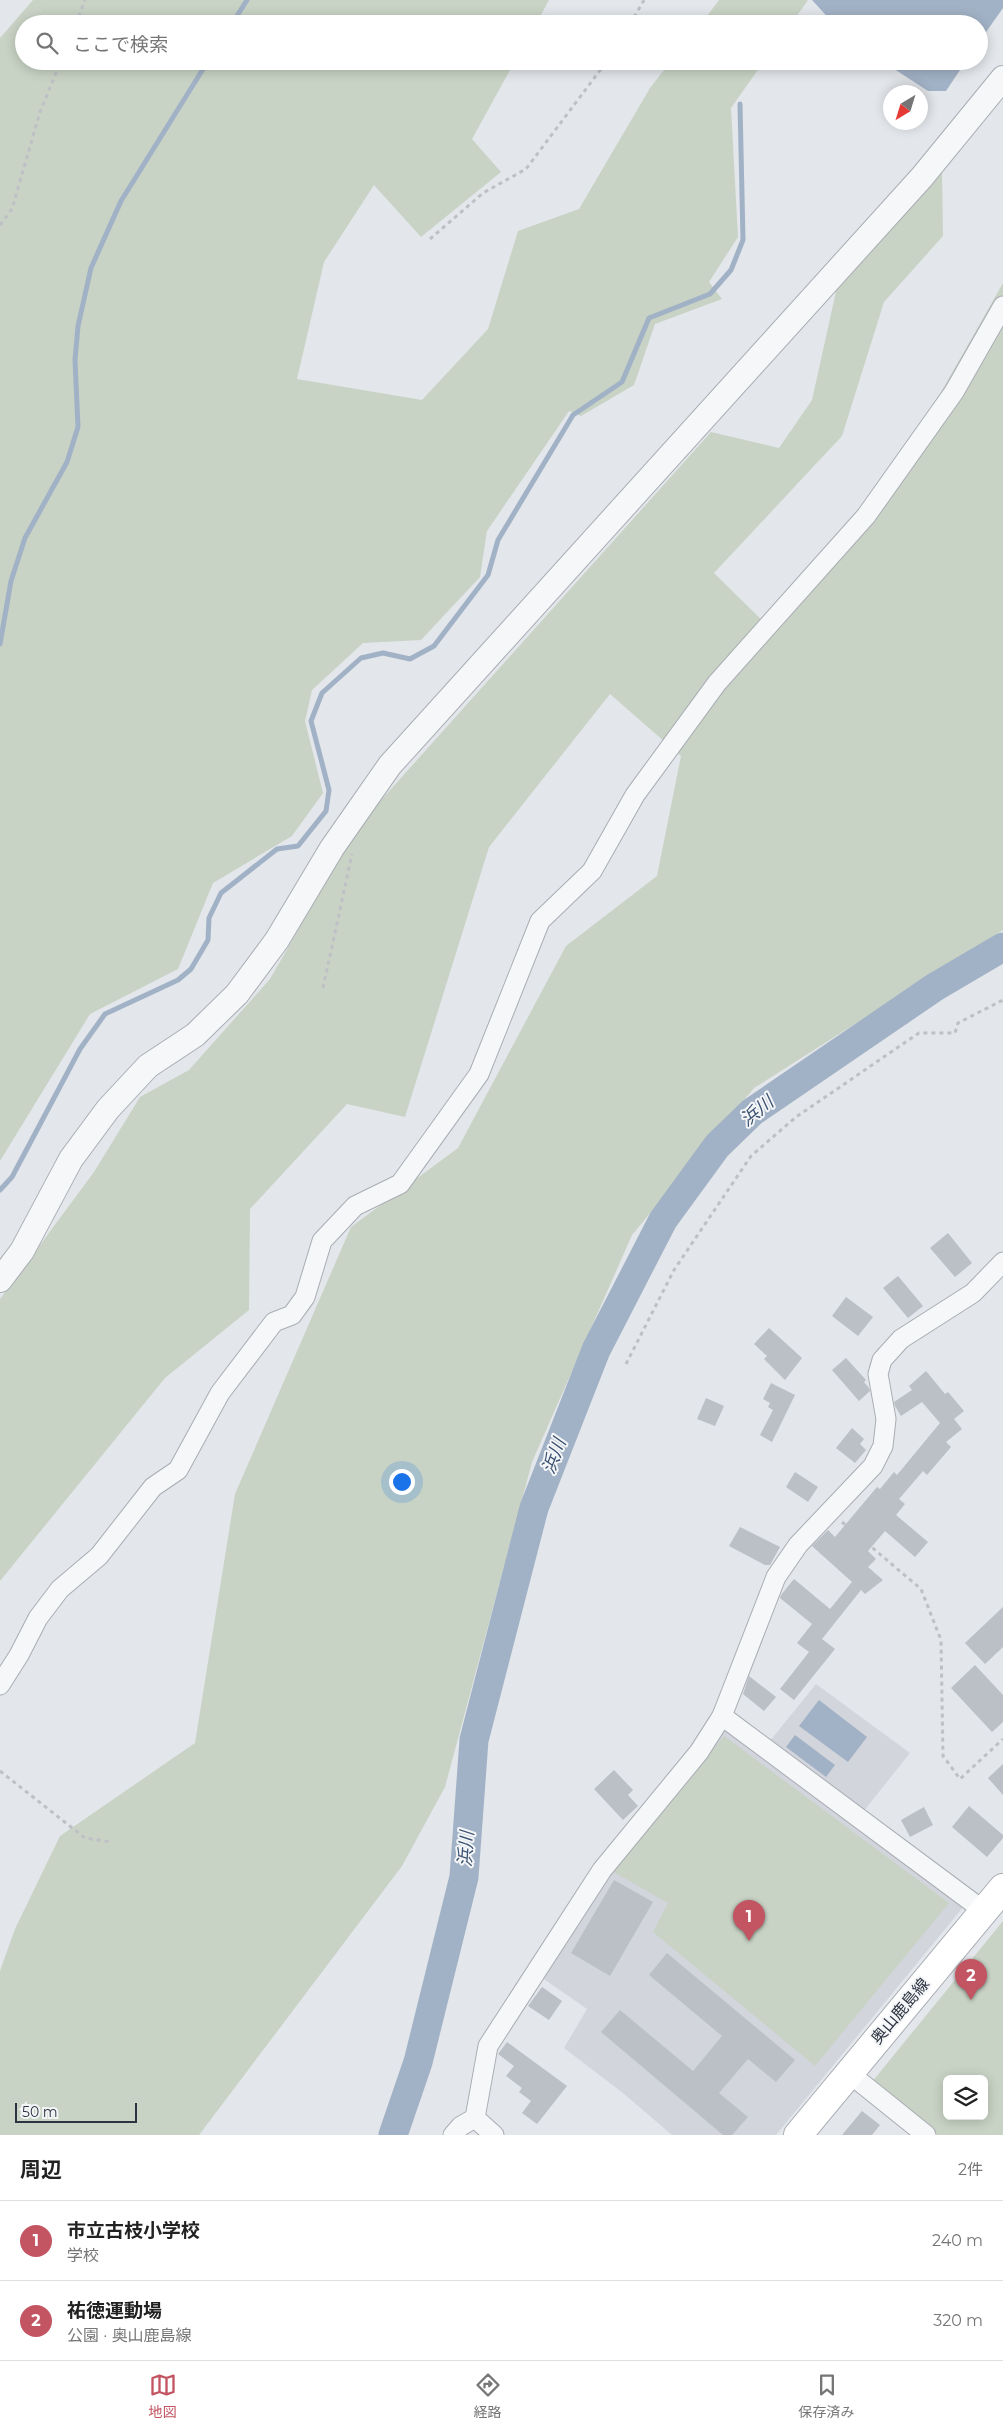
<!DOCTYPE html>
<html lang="ja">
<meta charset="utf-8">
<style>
:root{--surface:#fff;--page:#f2f2f2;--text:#222;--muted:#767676;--line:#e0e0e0;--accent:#c25561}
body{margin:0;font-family:Montserrat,"Noto Sans JP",sans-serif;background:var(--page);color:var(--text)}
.controls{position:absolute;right:15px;bottom:15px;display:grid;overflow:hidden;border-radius:8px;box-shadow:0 2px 12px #0003}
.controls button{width:45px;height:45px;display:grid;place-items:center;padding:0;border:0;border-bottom:1px solid var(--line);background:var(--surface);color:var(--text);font:25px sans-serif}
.compass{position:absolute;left:883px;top:85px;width:45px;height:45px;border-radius:50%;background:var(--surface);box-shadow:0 2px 12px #0003;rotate:218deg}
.scale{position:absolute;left:15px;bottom:12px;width:122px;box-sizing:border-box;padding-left:5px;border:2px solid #2d3341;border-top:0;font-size:14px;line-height:18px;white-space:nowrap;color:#2d3341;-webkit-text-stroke:4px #f3f5f7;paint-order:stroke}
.you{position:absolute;left:401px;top:1481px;width:18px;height:18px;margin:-12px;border:4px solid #fff;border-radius:50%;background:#1a73e8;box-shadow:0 0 0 8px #1a73e833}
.badge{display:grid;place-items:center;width:32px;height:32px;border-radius:50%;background:var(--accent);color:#fff;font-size:16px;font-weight:700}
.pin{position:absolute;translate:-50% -41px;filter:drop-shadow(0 1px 2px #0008)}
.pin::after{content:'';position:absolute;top:26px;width:18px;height:15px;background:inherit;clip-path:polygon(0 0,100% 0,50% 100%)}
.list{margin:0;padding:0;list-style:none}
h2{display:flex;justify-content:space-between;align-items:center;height:65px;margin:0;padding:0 20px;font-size:21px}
h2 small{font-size:16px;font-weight:400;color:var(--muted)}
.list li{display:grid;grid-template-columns:32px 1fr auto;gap:15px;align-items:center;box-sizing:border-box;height:80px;padding:0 20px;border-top:1px solid var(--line)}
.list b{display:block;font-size:19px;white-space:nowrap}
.list p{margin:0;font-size:16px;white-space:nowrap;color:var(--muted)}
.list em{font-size:16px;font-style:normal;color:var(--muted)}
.icon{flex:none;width:28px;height:28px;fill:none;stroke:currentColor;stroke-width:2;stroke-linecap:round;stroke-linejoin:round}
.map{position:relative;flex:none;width:1003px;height:2135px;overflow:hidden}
.search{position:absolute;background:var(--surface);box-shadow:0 2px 12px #0003;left:15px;right:15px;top:15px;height:55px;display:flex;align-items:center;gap:12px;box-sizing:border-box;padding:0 18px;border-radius:28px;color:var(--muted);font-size:19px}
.sheet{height:225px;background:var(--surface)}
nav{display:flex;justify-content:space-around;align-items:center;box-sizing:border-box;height:70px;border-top:1px solid var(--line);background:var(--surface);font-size:14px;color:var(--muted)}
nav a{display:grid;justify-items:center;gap:2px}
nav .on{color:var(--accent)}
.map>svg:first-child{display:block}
.built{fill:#d2d5dc}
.green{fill:#c8d3c5;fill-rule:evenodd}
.water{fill:#a2b2c6}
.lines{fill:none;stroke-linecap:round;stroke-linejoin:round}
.stream{stroke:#a2b2c6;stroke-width:5}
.river{stroke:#a2b2c6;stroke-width:29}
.building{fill:#bbbfc6}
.minor-casing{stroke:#a9adb4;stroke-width:21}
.tertiary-casing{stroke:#a9adb4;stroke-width:26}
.secondary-casing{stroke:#a9adb4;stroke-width:30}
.path{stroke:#bec0c5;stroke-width:3;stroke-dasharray:4 4;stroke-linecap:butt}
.minor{stroke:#f6f7f9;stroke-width:19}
.tertiary{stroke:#f6f7f9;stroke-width:24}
.secondary{stroke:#fff;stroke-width:28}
.labels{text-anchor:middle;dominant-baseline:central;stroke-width:4;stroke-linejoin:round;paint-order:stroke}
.street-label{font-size:16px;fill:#2d3341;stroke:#f3f5f7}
.water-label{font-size:18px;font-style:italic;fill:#3a5171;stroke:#f3f5f7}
</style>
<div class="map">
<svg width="1003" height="2135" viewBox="0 0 1003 2135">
<rect width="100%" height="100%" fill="#e3e6ea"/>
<polygon class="built" points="816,1684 910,1753 855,1822 964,1906 776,2135 672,2135 623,2093 564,2048 587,2009 541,1977 606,1873 725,1728 761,1752"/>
<g class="green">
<polygon points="33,0 549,0 536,24 24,24 24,61 515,61 472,139 501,172 421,237 374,185 324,262 297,379 422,400 488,329 518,231 579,209 650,88 671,61 764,61 731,108 738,237 709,282 722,299 655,324 634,385 581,416 569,411 487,531 480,577 421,640 363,643 312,690 305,721 323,793 292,836 213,883 178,969 90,1014 0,1161 0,38"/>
<polygon points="719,0 808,0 791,24 701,24"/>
<polygon points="942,170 943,236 884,302 842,436 714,573 773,631 920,429 1003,283 1003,930 754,1088 632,1235 532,1462 445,1787 402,1866 199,2135 0,2135 0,1971 15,1929 60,1836 195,1743 235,1494 351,1227 458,1148 566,946 657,876 681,756 610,694 489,847 405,1117 347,1104 250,1209 249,1310 165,1378 0,1581 0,1299 94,1172 140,1097 189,1070 270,979 357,827 711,432 779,448 812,400 837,287"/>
<polygon points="724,1736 949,1903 815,2066 653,1932 668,1903 612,1871"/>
<path d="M 1003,1921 L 1003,2135 L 938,2135 L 872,2082 ZM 947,2079 L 984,2079 L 984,2116 L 947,2116 Z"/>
</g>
<g class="water">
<polygon points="812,0 1003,0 1003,8 979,42 979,24 834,24"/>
<polygon points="882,61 966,61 946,91 928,91"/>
<polygon points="819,1700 867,1737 848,1762 799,1726"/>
<polygon points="795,1735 835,1765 826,1777 786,1747"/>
</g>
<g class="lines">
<g class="stream">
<polyline points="232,24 247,0"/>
<polyline points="0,644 11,581 25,538 67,462 78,427 75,360 78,326 91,268 121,201 208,61"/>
<polyline points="0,1190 12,1177 80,1049 105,1014 178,980 191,969 208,940 209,918 221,893 277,849 298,846 326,811 329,790 311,721 322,693 361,658 383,653 410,659 434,646 488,575 498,540 573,415 622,382 649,318 710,294 731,270 743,240 740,104"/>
</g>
<polyline class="river" points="393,2135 418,2062 464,1877 474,1740 534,1508 596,1350 663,1220 717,1146 752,1112 935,987 1003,947"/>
</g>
<g class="building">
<polygon points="948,1233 972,1263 955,1277 930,1248"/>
<polygon points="898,1276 923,1306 908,1318 883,1288"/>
<polygon points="846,1297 873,1317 858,1336 832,1316"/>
<polygon points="769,1328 802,1358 785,1380 764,1359 767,1356 754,1344"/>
<polygon points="846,1358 866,1380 864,1382 869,1388 870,1391 859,1401 832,1370"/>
<polygon points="926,1371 945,1394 948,1392 964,1411 954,1419 962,1429 946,1442 951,1447 927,1475 923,1471 899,1499 905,1504 896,1515 928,1542 915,1557 885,1531 868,1551 876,1559 868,1567 883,1580 865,1594 861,1590 822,1639 835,1649 794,1700 780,1689 809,1652 797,1643 812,1624 780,1598 781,1595 794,1579 830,1609 852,1582 812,1546 828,1530 835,1537 877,1487 880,1489 894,1472 897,1475 940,1423 922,1402 901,1416 895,1406 894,1402 912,1390 909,1386"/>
<polygon points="771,1383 795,1395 772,1442 760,1435 773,1410 768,1407 770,1403 763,1399"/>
<polygon points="706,1398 724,1406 715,1426 697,1419"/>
<polygon points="852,1428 864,1439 860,1444 866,1450 855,1463 836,1448"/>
<polygon points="795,1472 818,1487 808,1502 786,1487"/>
<polygon points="740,1527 780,1547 770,1565 765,1565 729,1546"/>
<polygon points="1003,1607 1003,1647 985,1664 965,1643"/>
<polygon points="975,1665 1003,1695 1003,1722 992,1732 951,1688"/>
<polygon points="749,1676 776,1697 764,1711 743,1694"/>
<polygon points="1003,1764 1003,1795 988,1778"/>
<polygon points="614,1770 633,1790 628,1795 638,1806 623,1820 594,1789"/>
<polygon points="969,1806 1003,1835 1003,1838 987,1857 952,1827"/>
<polygon points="924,1807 933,1825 910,1837 901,1820"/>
<polygon points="614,1880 653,1902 610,1976 571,1953"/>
<polygon points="667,1953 795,2060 776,2082 748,2059 719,2093 748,2117 732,2135 723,2135 601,2032 620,2010 693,2071 722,2036 649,1975"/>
<polygon points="542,1987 562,2001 549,2020 528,2006"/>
<polygon points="507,2042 567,2086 537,2124 522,2113 531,2101 519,2092 522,2088 506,2076 514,2066 498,2054"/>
<polygon points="862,2111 880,2125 872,2135 842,2135"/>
</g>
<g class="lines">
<defs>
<g id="minor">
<polyline points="0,1685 19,1655 38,1618 60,1589 99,1556 153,1487 178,1470 220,1393 274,1322 292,1315 305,1297 322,1241 355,1206 400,1184 479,1074 540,921 592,871 635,795 717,683 866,516 954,392 1003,306"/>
<polyline points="722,1716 984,1911"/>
<polyline points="849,2073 926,2135"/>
<polyline points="475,2118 488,2046 602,1870 699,1752 722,1716 776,1577 798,1545 873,1466 883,1446 886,1419 878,1374 882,1360 901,1339 973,1293 1003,1262"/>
<polyline points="475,2118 494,2135"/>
<polyline points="453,2135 461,2126 475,2118"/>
</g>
<polyline id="tertiary" points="0,1280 22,1251 71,1159 108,1109 148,1066 195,1035 237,994 277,940 332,848 390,765 922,177 1003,78"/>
<polyline id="secondary" points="798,2135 1003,1888"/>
</defs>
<use href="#minor" class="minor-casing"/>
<use href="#tertiary" class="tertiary-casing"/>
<use href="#secondary" class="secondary-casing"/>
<g class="path">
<polyline points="76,24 85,0"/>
<polyline points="630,24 644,0"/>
<polyline points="0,225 12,209 40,112 61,61"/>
<polyline points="430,239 483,193 526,169 607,61"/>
<polyline points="323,988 352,854"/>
<polyline points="626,1364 674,1270 751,1156 796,1117 919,1033 955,1033 958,1023 1003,1000"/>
<polyline points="842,1522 921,1589 941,1640 943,1756 960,1779 1003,1739"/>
<polyline points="0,1771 85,1838 111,1842"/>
</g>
<use href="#minor" class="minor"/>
<use href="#tertiary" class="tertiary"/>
<use href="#secondary" class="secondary"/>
</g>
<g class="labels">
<g class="street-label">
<text transform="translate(900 2011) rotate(-50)">奥山鹿島線</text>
</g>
<g class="water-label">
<text transform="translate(757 1111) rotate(-39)">浜川</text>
<text transform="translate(554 1456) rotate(-69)">浜川</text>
<text transform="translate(466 1849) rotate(-86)">浜川</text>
</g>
</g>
</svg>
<div class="controls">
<button><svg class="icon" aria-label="layers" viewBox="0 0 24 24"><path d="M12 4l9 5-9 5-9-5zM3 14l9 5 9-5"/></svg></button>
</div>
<svg class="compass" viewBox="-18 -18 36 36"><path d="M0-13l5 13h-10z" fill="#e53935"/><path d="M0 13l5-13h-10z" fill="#767676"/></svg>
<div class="scale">50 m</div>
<div class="you"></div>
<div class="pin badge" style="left:749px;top:1941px">1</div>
<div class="pin badge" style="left:971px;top:2000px">2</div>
<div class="search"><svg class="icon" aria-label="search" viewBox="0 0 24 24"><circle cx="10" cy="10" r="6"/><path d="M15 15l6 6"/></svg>ここで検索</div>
</div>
<section class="sheet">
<h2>周辺<small>2件</small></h2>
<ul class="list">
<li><span class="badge">1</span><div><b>市立古枝小学校</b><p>学校</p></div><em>240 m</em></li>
<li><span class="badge">2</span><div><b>祐徳運動場</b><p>公園 · 奥山鹿島線</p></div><em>320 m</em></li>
</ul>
</section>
<nav>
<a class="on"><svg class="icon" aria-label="map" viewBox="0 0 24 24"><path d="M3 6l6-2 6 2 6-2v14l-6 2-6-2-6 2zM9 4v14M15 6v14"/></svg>地図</a>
<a><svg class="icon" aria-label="directions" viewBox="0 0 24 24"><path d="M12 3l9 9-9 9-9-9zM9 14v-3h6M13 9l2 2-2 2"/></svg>経路</a>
<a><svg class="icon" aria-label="saved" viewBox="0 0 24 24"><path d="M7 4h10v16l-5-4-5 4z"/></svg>保存済み</a>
</nav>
